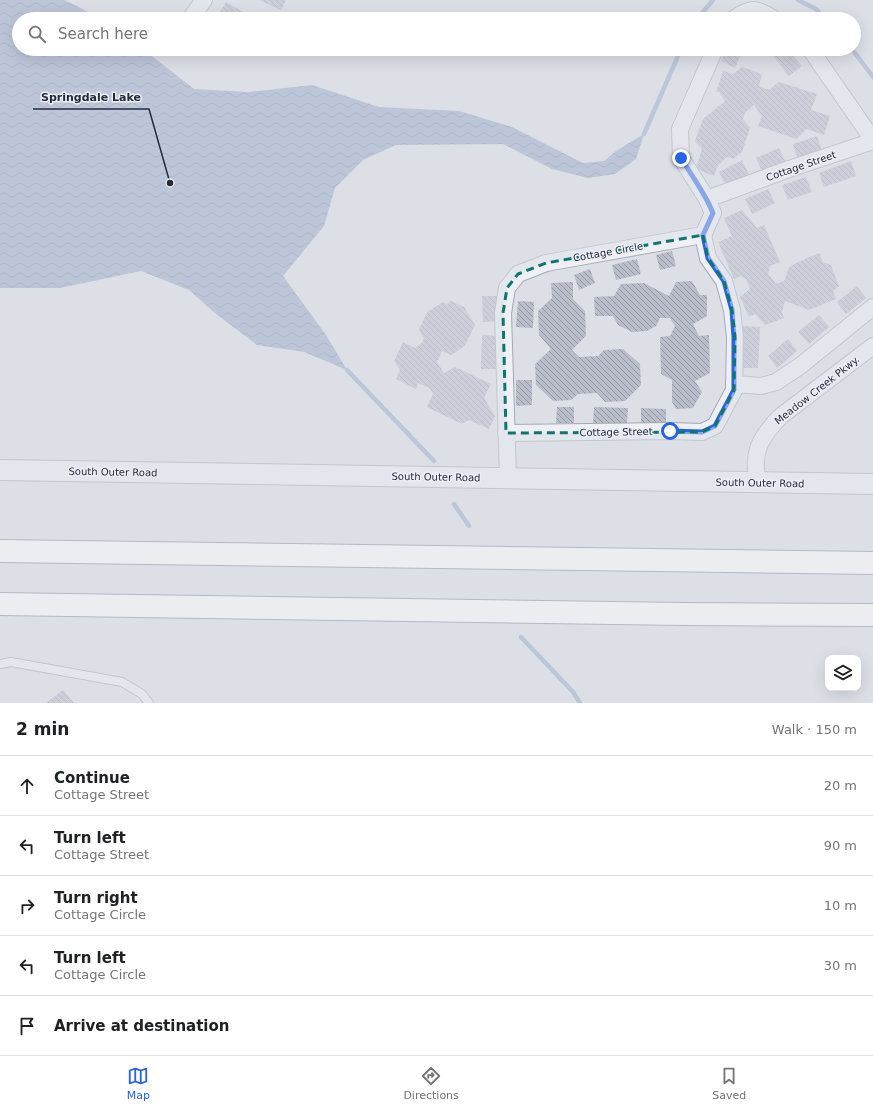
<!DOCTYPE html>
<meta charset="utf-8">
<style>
:root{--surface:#fff;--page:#f6f6f6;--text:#202124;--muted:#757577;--line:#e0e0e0;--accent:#2563eb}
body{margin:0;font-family:"DejaVu Sans",sans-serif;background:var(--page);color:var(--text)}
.controls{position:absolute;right:12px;bottom:12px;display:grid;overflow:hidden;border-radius:8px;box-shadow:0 4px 16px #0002}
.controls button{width:36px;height:36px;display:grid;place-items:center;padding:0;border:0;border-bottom:1px solid var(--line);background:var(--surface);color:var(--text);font:20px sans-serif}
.stop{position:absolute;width:12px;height:12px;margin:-9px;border:3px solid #2563eb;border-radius:50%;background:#fff}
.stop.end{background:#2563eb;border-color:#fff;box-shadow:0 1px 4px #0008}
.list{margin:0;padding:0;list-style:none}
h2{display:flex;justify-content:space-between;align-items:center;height:52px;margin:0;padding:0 16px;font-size:17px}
h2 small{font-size:13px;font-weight:400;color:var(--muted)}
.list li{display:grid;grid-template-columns:26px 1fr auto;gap:12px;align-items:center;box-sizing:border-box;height:60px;padding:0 16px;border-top:1px solid var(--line)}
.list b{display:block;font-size:15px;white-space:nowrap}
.list p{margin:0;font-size:13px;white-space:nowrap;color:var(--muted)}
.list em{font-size:13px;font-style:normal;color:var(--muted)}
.icon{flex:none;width:22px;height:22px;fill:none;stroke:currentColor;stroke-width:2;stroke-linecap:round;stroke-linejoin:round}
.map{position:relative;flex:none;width:873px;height:703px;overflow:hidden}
.search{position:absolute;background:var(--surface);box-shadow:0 4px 16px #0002;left:12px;right:12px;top:12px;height:44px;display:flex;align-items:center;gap:10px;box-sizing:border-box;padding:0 14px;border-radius:22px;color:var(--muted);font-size:15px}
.sheet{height:352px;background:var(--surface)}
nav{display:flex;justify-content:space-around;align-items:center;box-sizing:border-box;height:56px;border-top:1px solid var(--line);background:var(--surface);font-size:11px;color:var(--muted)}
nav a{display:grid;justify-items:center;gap:2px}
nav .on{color:var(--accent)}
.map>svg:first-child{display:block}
.water{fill:url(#water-waves)}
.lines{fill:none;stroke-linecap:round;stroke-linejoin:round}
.stream{stroke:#96a8c7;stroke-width:4.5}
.building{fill:url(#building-back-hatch)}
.service-casing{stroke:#a5a9b3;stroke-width:10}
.minor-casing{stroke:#a5a9b3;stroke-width:18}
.tertiary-casing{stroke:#a5a9b3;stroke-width:22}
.motorway-casing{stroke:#838a9d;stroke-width:24}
.service{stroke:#eef0f5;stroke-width:8}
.minor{stroke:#eef0f5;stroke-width:16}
.tertiary{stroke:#eef0f5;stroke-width:20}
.motorway{stroke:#fff;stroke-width:22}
.route{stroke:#2563eb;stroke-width:5}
.marked{fill:none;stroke:#0f766e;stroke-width:3;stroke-dasharray:8 5;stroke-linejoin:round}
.labels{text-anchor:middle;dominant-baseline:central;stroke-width:3;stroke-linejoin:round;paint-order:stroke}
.street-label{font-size:10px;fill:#262b3c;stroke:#ebeef4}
.leader{fill:none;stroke:#262b3c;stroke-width:1.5}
.callout-dot{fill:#262b3c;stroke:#ebeef4;stroke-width:1.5}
.callout-label{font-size:11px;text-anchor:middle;font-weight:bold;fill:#262b3c;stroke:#ebeef4;stroke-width:3;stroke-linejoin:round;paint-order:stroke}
</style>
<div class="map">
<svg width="873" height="703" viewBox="0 0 873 703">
<defs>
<pattern id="water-waves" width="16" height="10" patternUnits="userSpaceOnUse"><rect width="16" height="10" fill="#96a8c7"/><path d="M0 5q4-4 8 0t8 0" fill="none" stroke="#7a89a3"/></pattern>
<pattern id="building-back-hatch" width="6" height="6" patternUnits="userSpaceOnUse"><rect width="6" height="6" fill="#b9bdc9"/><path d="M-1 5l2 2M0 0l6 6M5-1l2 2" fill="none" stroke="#969aa4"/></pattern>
</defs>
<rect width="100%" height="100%" fill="#dcdfe6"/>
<polygon class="water" points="0,0 64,0 81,8 99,19 19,19 19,49 143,49 194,89 249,92 312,85 379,107 459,111 512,127 583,163 604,161 616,151 644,134 636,159 615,174 588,178 552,169 503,144 396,145 363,160 335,188 324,226 283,276 326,335 347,370 304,352 257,345 215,313 189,290 141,271 60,288 0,288"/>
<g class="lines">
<g class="stream">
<polyline points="798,0 816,9 825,19"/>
<polyline points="697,19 713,0"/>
<polyline points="852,49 873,77"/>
<polyline points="644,134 681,49"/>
<polyline points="347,370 434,461"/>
<polyline points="454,504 469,526"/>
<polyline points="521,637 573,692 580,703"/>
</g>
</g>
<g class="building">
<polygon points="259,0 286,0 281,10"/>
<polygon points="226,2 255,19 216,19"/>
<polygon points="726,49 735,49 742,52 735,68 721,61"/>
<polygon points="782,49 788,49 802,66 789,76 773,56"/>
<polygon points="742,67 762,74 759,86 769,90 779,82 817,94 811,110 830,116 824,135 807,129 796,139 758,126 762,116 754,105 745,113 743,119 750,128 742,152 733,159 727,157 718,165 714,176 696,169 702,149 695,141 703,119 725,101 719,92 716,92 723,71 733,74"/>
<polygon points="817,136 822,151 798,160 793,144"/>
<polygon points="779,148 786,163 763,173 756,158"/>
<polygon points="742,160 749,175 726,186 719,172"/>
<polygon points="851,161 856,176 824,187 819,173"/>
<polygon points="806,177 812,192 788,200 782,185"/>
<polygon points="768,189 775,203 752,214 745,199"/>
<polygon points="742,210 757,228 764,225 780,262 770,266 768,274 776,284 784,281 789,268 792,265 819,253 823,262 831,265 839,286 833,291 836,299 809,310 785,301 782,312 784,318 765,325 755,314 749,317 740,297 750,289 746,279 740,276 734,279 718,242 732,236 724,218"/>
<polygon points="672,251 676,266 660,270 656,255"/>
<polygon points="637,259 641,274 616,280 612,265"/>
<polygon points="590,269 595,283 579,290 574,275"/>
<polygon points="692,281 700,295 707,295 707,316 693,324 699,336 709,335 710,373 695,381 702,392 693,408 676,409 672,402 672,380 661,374 660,337 670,336 675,326 670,318 660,318 656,326 647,331 632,332 618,325 613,316 595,316 594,297 614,296 621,284 644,283 669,296 676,282"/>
<polygon points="573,282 573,299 585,311 586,336 572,350 579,357 598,356 604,350 623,349 640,364 641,385 625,401 605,402 597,393 578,394 571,400 553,401 536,385 535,364 551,349 539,335 538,311 552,298 551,283"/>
<polygon points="857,286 866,298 846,314 837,302"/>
<polygon points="482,296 498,296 498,321 483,322"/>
<polygon points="451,301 464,307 475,325 465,346 451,355 442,351 437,362 444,373 455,367 491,384 484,398 495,416 489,429 469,420 462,424 427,407 433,394 429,388 418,383 416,389 396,379 400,370 394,361 403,342 415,348 422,343 424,338 419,330 427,312 443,302 447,304"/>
<polygon points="518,301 534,302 533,328 516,327"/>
<polygon points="819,315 829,327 809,344 798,332"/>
<polygon points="743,326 760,327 758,368 741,368"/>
<polygon points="482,335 499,336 497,369 481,369"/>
<polygon points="788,339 797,351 777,368 768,356"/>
<polygon points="516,380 532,380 532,405 516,406"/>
<polygon points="557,407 574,407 574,423 556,423"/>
<polygon points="594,407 628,408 627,424 593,423"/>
<polygon points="641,408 666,409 666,424 641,424"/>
<polygon points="63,690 74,703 46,703"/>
</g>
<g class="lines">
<defs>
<polyline id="service" points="0,664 11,662 122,682 142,694 149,703"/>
<g id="minor">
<polyline points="190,19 204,0"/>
<path d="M 734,19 C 751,6 757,8 774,19"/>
<polyline points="810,49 873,140"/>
<polyline points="707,199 789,169 873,141"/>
<polyline points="734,384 761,386 776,382 800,366 873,307"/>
<polyline points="506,433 670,431 702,432 715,426 734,390 735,337 732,310 724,281 708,258 703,235"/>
<polyline points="508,479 503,313 507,288 518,274 546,263 703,235 713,213 707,199 681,158 680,129 715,49"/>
<path d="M 758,483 C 751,453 760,437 781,416 L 873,346"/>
</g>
<polyline id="tertiary" points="0,470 873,484"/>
<g id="motorway">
<polyline points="0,551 873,563"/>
<polyline points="0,604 684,614 873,615"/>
</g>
</defs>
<use href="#service" class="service-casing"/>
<use href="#minor" class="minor-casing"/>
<use href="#tertiary" class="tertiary-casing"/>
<use href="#motorway" class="motorway-casing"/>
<use href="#service" class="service"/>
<use href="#minor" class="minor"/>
<use href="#tertiary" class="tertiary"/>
<use href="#motorway" class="motorway"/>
</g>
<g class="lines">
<path class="route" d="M 670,431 L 702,432 L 715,426 L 734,390 L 734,337 L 732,310 L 724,281 L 708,258 L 703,235 L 713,213 C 705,193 692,176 681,158"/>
</g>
<path d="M0 0H873V703H0ZM 703,235 L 708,258 L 724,281 L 732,310 L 735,337 L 734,390 L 715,426 L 702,432 L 506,433 L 503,313 L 507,288 L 518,274 L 546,263 Z" fill="#dcdfe6" fill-opacity=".55" fill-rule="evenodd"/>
<path class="marked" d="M 703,235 L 708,258 L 724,281 L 732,310 L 735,337 L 734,390 L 715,426 L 702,432 L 506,433 L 503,313 L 507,288 L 518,274 L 546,263 Z"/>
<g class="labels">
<g class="street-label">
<text transform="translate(801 166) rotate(-19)">Cottage Street</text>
<text transform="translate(608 252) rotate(-10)">Cottage Circle</text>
<text transform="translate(817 390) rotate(-38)">Meadow Creek Pkwy.</text>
<text transform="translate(616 432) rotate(-1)">Cottage Street</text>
<text transform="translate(113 472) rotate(1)">South Outer Road</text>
<text transform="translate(436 477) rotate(1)">South Outer Road</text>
<text transform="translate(760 483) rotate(1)">South Outer Road</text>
</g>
</g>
<path class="leader" d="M170 183L149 109H33"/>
<circle class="callout-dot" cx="170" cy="183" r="4"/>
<g class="callout-label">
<text x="91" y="101">Springdale Lake</text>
</g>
</svg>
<div class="controls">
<button><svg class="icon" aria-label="layers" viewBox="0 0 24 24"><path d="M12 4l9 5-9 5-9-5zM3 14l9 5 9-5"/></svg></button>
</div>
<div class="stop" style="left:670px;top:431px"></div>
<div class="stop end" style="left:681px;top:158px"></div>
<div class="search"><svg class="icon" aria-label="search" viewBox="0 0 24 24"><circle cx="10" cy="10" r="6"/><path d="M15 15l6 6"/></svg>Search here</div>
</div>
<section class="sheet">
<h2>2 min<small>Walk · 150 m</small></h2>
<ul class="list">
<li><svg class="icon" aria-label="ahead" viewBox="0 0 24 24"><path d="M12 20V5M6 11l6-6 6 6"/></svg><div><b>Continue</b><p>Cottage Street</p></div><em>20 m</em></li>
<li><svg class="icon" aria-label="left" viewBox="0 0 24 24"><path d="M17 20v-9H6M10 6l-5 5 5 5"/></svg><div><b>Turn left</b><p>Cottage Street</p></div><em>90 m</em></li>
<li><svg class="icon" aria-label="right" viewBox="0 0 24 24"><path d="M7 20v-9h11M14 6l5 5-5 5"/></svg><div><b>Turn right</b><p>Cottage Circle</p></div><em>10 m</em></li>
<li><svg class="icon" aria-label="left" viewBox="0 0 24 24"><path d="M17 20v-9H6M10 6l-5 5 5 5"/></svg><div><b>Turn left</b><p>Cottage Circle</p></div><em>30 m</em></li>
<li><svg class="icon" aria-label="arrive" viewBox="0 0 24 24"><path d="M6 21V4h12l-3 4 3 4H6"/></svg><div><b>Arrive at destination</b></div></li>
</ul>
</section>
<nav>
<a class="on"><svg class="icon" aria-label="map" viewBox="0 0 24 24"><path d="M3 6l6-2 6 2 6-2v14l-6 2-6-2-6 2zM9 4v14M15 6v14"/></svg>Map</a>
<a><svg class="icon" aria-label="directions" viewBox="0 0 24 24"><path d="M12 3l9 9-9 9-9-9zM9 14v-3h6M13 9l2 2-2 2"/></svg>Directions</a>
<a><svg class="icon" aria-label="saved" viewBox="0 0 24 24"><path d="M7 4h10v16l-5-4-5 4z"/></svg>Saved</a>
</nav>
